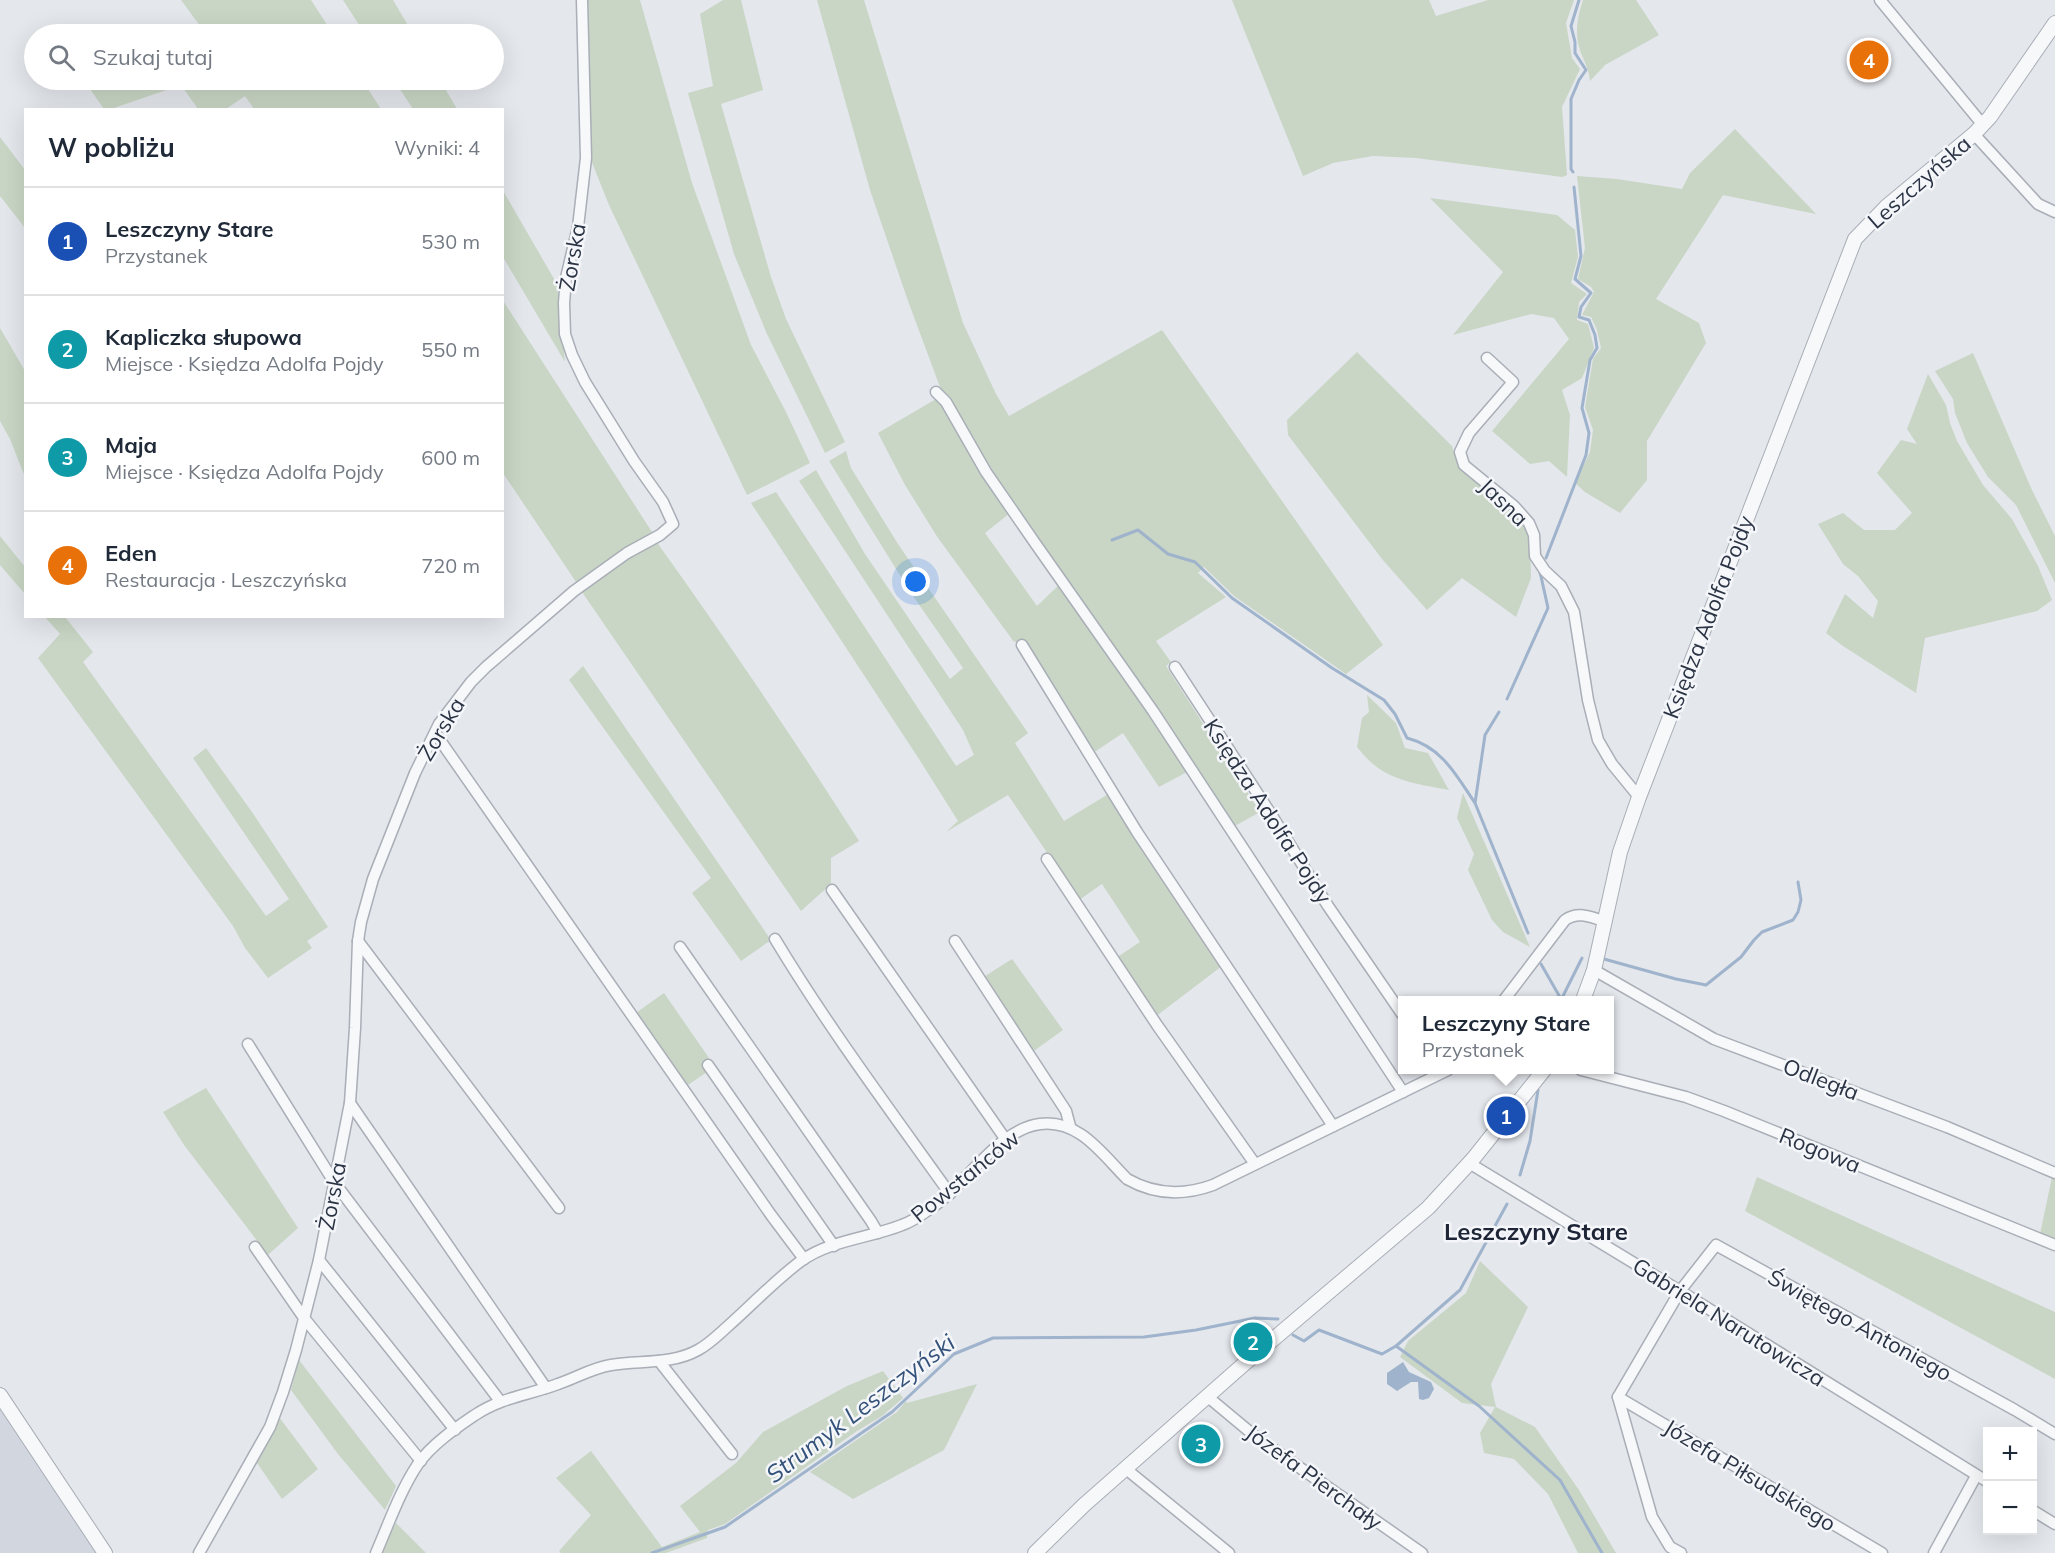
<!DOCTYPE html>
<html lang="pl">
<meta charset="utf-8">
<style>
:root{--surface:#fff;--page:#f2f2f3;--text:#1f2937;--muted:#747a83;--line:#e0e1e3;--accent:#d93025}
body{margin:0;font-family:Mulish,sans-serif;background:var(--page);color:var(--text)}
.controls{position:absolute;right:18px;bottom:18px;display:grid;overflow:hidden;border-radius:0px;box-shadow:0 6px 24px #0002}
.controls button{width:54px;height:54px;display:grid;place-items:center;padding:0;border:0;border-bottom:2px solid var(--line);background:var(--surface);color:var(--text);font:30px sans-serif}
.you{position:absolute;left:916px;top:582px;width:21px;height:21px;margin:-15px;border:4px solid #fff;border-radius:50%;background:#1a73e8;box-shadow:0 0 0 9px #1a73e833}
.badge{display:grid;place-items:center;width:39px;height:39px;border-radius:50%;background:var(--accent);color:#fff;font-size:20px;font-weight:700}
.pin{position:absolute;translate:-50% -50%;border:3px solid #fff;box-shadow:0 2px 6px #0006}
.popup{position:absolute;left:1398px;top:996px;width:216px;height:78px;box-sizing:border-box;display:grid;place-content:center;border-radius:0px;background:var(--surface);filter:drop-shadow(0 2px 4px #0005);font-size:20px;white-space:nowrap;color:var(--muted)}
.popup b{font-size:22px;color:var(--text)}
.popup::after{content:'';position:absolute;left:50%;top:100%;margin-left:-12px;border:12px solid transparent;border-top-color:var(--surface)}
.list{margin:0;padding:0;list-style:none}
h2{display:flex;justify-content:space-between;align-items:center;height:78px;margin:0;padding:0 24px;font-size:26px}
h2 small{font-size:20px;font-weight:400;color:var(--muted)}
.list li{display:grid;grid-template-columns:39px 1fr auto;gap:18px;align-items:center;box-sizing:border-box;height:108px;padding:0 24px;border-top:2px solid var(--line)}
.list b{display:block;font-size:22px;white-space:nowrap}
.list p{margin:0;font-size:20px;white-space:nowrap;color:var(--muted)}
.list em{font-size:20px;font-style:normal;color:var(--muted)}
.icon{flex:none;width:33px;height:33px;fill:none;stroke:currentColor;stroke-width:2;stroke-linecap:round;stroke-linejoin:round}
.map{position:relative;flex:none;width:2055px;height:1553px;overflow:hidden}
.search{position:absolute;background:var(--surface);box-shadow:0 6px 24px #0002;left:24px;top:24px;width:480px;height:66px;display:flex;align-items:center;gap:15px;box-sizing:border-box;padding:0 21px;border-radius:33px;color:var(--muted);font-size:22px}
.panel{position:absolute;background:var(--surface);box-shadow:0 6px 24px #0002;left:24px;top:108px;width:480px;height:510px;border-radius:0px}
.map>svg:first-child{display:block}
.built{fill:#d2d6de}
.green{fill:#c9d6c5}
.water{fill:#9fb4cc}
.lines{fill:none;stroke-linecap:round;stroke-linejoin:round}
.stream{stroke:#9fb4cc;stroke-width:3}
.minor-casing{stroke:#a9aeb7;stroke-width:13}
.tertiary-casing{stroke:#a9aeb7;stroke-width:16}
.minor{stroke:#f7f8fa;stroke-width:10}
.tertiary{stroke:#f7f8fa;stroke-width:14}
.labels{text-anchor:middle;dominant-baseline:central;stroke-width:5;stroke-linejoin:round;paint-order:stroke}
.street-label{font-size:22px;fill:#2b3445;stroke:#f4f6f9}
.neighbourhood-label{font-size:24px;font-weight:bold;fill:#1d2536;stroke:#f4f6f9}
.water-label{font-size:24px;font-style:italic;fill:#34527a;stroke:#f4f6f9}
</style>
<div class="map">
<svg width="2055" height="1553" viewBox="0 0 2055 1553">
<rect width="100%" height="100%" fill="#e4e7ec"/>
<polygon class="built" points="0,1409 97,1553 0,1553"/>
<g class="green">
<polygon points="181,0 311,0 333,34 206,34"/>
<polygon points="343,0 393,0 413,34 365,34"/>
<polygon points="588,0 640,0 692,183 751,345 785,410 810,463 747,495 609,205 591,160"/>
<polygon points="723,0 741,0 763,90 721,104 771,277 786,319 845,442 825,453 767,334 734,254 688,93 713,86 700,14"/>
<polygon points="817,0 864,0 963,323 996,394 1009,416 1162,330 1383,645 1346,674 1234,596 1204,567 1198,573 1226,597 1156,641 1171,662 1166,666 1260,812 1233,827 1015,507 946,394 940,387 908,301 870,190"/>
<polygon points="1232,0 1429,0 1436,16 1488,0 1574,0 1566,23 1572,58 1580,69 1562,107 1567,175 1562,177 1416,158 1373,156 1333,163 1303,176"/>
<path d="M 1583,0 L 1636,0 L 1659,35 L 1605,65 L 1590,81 C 1589,70 1585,63 1581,53 C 1574,35 1577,18 1583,0 Z"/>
<polygon points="132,80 362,80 381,109 254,109 245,96 226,109 198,109 181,85 111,109 104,109 90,89"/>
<polygon points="394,80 440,80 457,109 413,109"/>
<polygon points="1735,129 1816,214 1723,195 1656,299 1699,323 1706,343 1647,441 1647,480 1620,513 1585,492 1575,483 1590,452 1593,430 1585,407 1593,359 1601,348 1597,330 1591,317 1582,315 1594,292 1591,287 1578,279 1585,248 1577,176 1617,179 1682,189 1690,173"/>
<polygon points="0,137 25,170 25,228 0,196"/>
<polygon points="502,189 557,284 565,362 503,257"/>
<polygon points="1430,198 1557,215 1575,230 1578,257 1571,283 1587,294 1579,302 1577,320 1588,324 1594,348 1582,378 1562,390 1570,415 1567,477 1549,461 1530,464 1492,431 1569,339 1554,318 1531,314 1453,335 1503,272"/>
<polygon points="502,299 652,532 576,582 503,473"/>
<polygon points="0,328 25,371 25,477 10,439 0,421"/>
<polygon points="1357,352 1452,446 1458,465 1526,523 1530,536 1531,578 1516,617 1462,578 1427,610 1382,559 1288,435 1287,420"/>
<polygon points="1973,353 2031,488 2055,536 2055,583 2016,505 1988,477 1967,443 1955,413 1953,399 1935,371"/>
<polygon points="1928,374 1946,405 1950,423 1957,441 1983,485 2012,519 2038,566 2052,600 2037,611 1925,638 1916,693 1843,646 1826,633 1845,594 1873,618 1878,601 1858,576 1843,564 1818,524 1843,513 1864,530 1895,530 1912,513 1877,473 1901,440 1917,444 1907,429"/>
<polygon points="936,399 941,402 1010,513 985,533 1037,606 1060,584 1189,771 1159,787 1123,733 1093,753 1025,640 1014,642 938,538 905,485 878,433"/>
<polygon points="846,451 851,468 898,544 1028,733 1015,743 1064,821 1110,793 1222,966 1155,1017 1116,958 1140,942 1102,884 1079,900 1008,795 946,832 958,821 919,759 751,503 776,492 956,766 974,755 963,730 799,481 816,470 865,554 950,679 963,668 911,593 829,461"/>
<polygon points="0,536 25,567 25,594 0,565"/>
<path d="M 656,541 C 726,639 794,739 859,841 L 831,858 L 831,884 L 801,911 L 582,592 L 614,567 Z"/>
<polygon points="45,617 65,617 93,652 83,662 266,916 289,899 193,758 206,748 252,812 328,927 307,941 312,948 268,978 245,948 233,926 38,658 60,634"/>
<polygon points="583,666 771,940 741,961 692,893 711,878 569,680"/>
<path d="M 1367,695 L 1396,723 L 1405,748 L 1428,753 L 1449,790 C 1424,785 1394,782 1373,764 C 1367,759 1362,753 1357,747 L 1362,718 L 1369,712 Z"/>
<polygon points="1463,793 1530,947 1503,932 1492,920 1468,870 1474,854 1457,818"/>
<polygon points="1012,959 1063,1030 1031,1053 982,978"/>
<polygon points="664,993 709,1058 702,1064 707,1072 685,1087 633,1015"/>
<polygon points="206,1088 298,1228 268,1255 184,1145 163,1112"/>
<polygon points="1757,1177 2055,1312 2055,1379 1745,1211"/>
<polygon points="2052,1177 2055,1178 2055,1241 2040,1234"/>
<polygon points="1480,1261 1528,1307 1491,1384 1496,1407 1535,1427 1579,1490 1616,1553 1578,1553 1548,1494 1514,1459 1484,1453 1480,1433 1495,1407 1462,1403 1400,1357 1408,1341 1466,1293"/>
<polygon points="299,1360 396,1486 385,1510 338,1454 291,1390"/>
<polygon points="883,1371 903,1398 882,1416 857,1431 725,1524 708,1530 707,1538 666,1553 561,1553 559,1551 591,1515 556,1478 591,1451 662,1547 700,1532 680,1506 736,1463 763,1432 847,1386"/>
<polygon points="977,1384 944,1450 853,1499 810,1472 897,1412 906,1401 907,1403"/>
<polygon points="279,1417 318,1469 282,1499 257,1463"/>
<polygon points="396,1523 426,1553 380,1553"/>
</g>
<polygon class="water" points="1403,1362 1409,1372 1431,1382 1434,1389 1429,1398 1423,1400 1419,1399 1418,1382 1411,1382 1397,1391 1387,1384 1387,1373"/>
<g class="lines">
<g class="stream">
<polyline points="1573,172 1571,169 1571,99 1579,80 1586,70 1575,53 1575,42 1571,26 1579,0"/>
<path d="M 1112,540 L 1138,530 L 1168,554 L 1195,562 L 1232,598 L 1332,668 L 1384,700 L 1395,714 L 1407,738 C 1442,747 1456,775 1475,803"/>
<polyline points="1546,558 1586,455 1589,433 1582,408 1590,360 1597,348 1595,335 1589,320 1579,317 1581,307 1591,293 1575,279 1581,256 1574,187"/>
<polyline points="1507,699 1548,608 1540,572"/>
<polyline points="1499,712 1485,735 1475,803 1528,933"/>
<polyline points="1604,959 1676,979 1706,985 1741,957 1754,940 1762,932 1793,920 1798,912 1801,900 1798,882"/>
<polyline points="1541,964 1561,999"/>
<polyline points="1561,1000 1582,958"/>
<polyline points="1520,1175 1530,1141 1538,1090"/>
<polyline points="1293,1335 1304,1341 1319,1330 1382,1354 1396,1346 1460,1290 1507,1204"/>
<polyline points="1396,1346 1479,1406 1560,1480 1602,1553"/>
<polyline points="652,1553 725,1527 892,1412 954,1354 993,1338 1144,1337 1196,1330 1255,1318 1278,1319"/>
</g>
<defs>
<g id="minor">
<polyline points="1880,0 1983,125"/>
<polyline points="1974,134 2038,204 2055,212"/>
<polyline points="1487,358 1513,382 1469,433 1460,452 1464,465 1514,506 1529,523 1534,535 1535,556 1545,571 1561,586 1574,612 1588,700 1598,740 1612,764 1639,797"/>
<polyline points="936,392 946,402 986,472 1035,543 1153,711 1403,1092"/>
<polyline points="1022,645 1137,832 1333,1126"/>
<polyline points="1175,667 1269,811 1328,906 1402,1014"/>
<polyline points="435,733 771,1215 804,1259"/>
<polyline points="1047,859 1157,1025 1255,1164"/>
<polyline points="832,890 1006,1140"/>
<path d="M 775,939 C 828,1027 890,1110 950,1194"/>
<polyline points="358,941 559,1208"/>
<polyline points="955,941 1066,1111 1070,1126"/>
<polyline points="680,947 871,1221 878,1233"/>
<polyline points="1594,970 1714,1039 1947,1127 2055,1173"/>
<path d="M 1504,1000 L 1565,920 C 1578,911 1590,917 1604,921"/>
<polyline points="248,1044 334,1182 500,1401"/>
<polyline points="708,1065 834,1246"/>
<polyline points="1581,1070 1686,1097 1724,1111 2055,1245"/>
<polyline points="350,1103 546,1388"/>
<polyline points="1469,1163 1680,1291 1988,1482"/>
<polyline points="255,1247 304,1318 421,1461"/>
<polyline points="319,1260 455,1430"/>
<polyline points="659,1361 732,1454"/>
<polyline points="1208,1397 1256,1437 1422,1553"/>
<polyline points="1618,1397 1882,1553"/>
<polyline points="1126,1469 1229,1553"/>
<polyline points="2032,1510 2055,1524"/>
<polyline points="199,1553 270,1427 283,1392 296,1350 319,1260 350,1103 355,1028 358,941 361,922 373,879 415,773 439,724 471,682 486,667 574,591 627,553 660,535 673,524 663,502 634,461 585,382 572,355 565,334 564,303 566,278 578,227 586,158 582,0"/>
<path d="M 376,1553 C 389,1523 400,1491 418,1464 C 432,1444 456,1428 475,1415 C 502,1397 529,1395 558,1384 C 576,1378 592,1368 611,1365 C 640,1360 671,1365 698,1350 C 709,1344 718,1335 727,1327 C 752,1305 774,1281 801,1261 C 830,1240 870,1238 902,1225 C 914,1221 924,1213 934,1206 C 967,1183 999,1129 1040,1124 C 1079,1119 1102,1154 1127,1179 C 1155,1195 1183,1196 1213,1185 L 1448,1070"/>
<polyline points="1681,1553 1670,1547 1652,1517 1618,1397 1680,1291 1716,1245 2015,1410 2055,1434"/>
<polyline points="1934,1553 1976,1476"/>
</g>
<g id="tertiary">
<polyline points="1583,1000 1594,970 1620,852 1639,797 1855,239 1886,207 1974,134 1990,117 2055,23"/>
<polyline points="0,1395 105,1553"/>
<polyline points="1035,1553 1084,1505 1244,1364 1428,1208 1473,1159 1544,1070"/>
</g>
</defs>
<use href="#minor" class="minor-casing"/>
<use href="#tertiary" class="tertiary-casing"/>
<use href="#minor" class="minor"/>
<use href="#tertiary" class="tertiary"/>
</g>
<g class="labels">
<g class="street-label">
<text transform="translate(1919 182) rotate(-41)">Leszczyńska</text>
<text transform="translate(572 257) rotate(-80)">Żorska</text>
<text transform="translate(1504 502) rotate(44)">Jasna</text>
<text transform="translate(1708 617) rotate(-69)">Księdza Adolfa Pojdy</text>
<text transform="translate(441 729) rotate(-59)">Żorska</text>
<text transform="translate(1268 811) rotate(57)">Księdza Adolfa Pojdy</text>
<text transform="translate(1821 1079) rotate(21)">Odległa</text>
<text transform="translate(1820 1150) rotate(22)">Rogowa</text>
<text transform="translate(965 1176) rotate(-39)">Powstańców</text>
<text transform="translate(332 1196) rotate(-79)">Żorska</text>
<text transform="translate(1729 1322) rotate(32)">Gabriela Narutowicza</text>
<text transform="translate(1860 1325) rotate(29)">Świętego Antoniego</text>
<text transform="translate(1750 1475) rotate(31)">Józefa Piłsudskiego</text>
<text transform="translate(1314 1477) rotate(36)">Józefa Pierchały</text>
</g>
<g class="neighbourhood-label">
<text x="1536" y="1231">Leszczyny Stare</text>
</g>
<g class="water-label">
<text transform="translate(860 1408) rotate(-37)">Strumyk Leszczyński</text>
</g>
</g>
</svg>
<div class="controls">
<button>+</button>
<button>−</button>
</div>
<div class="you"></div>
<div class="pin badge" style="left:1506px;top:1116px;background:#1a4fb4">1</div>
<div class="popup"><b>Leszczyny Stare</b>Przystanek</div>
<div class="pin badge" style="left:1253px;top:1342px;background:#0f9aa8">2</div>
<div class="pin badge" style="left:1201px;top:1444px;background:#0f9aa8">3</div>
<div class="pin badge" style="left:1869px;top:60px;background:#e8710a">4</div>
<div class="search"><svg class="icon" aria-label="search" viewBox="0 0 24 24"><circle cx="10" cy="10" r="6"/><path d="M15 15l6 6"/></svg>Szukaj tutaj</div>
<section class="panel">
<h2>W pobliżu<small>Wyniki: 4</small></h2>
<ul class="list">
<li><span class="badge" style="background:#1a4fb4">1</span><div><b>Leszczyny Stare</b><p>Przystanek</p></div><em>530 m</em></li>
<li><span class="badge" style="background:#0f9aa8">2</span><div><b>Kapliczka słupowa</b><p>Miejsce · Księdza Adolfa Pojdy</p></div><em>550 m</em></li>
<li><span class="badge" style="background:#0f9aa8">3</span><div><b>Maja</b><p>Miejsce · Księdza Adolfa Pojdy</p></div><em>600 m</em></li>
<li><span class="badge" style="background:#e8710a">4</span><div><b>Eden</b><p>Restauracja · Leszczyńska</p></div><em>720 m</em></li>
</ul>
</section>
</div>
